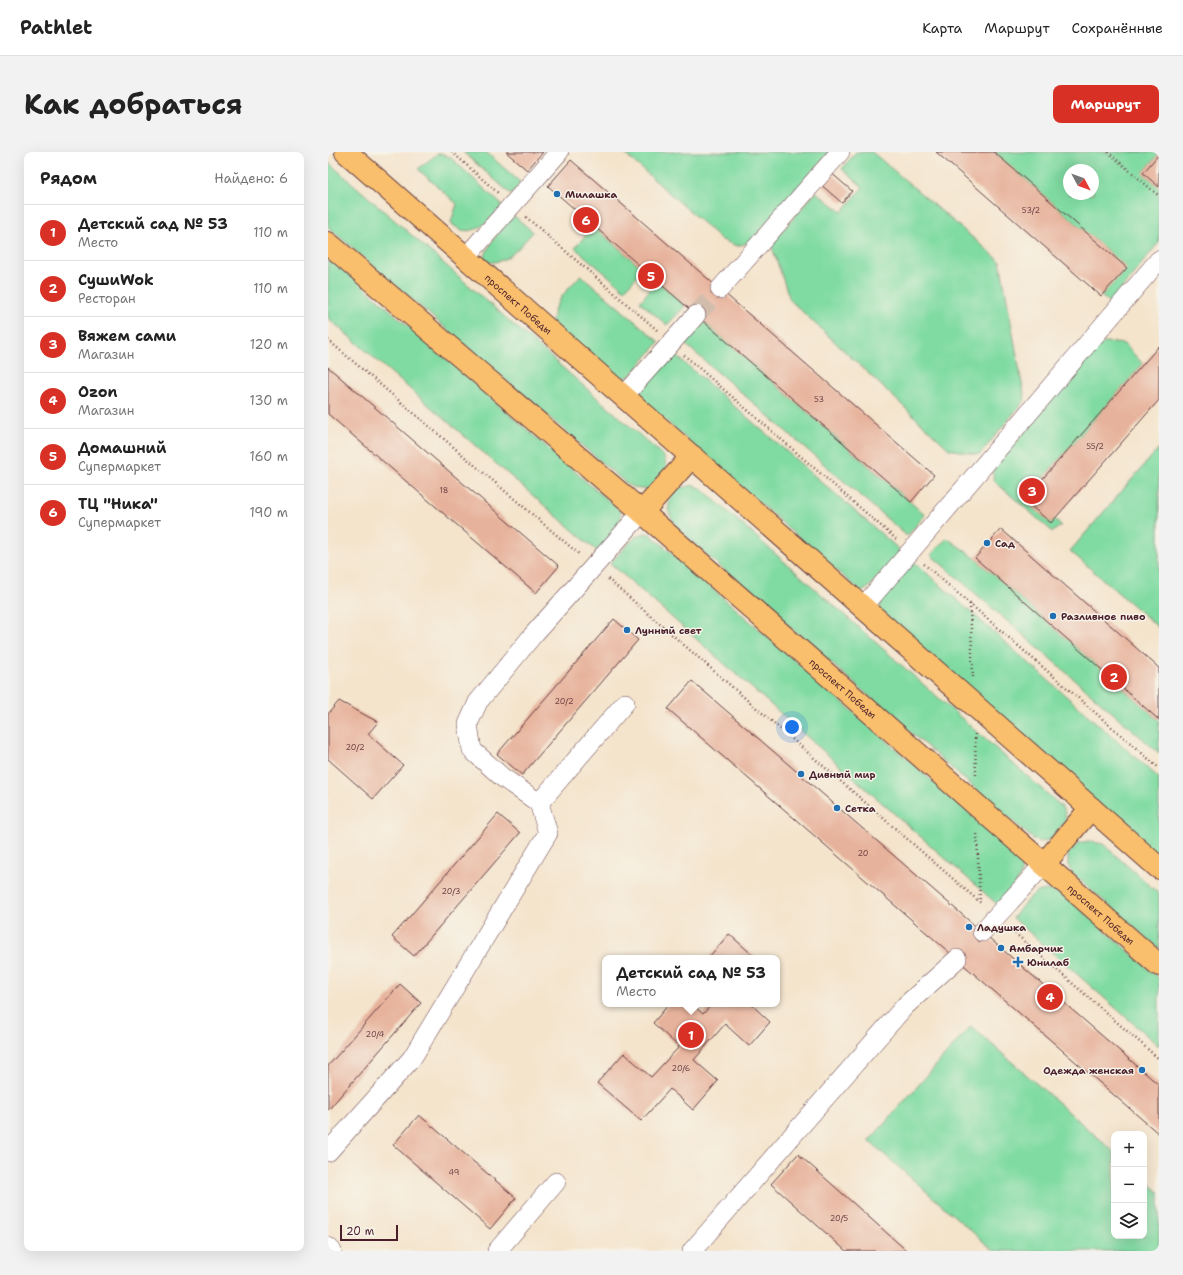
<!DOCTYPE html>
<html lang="ru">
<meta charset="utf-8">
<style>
:root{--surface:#fff;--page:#f2f2f2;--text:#222;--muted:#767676;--line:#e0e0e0;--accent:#d93025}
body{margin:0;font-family:"Shantell Sans",sans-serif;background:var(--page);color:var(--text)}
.controls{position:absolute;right:12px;bottom:12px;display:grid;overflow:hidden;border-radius:8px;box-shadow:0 4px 16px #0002}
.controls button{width:36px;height:36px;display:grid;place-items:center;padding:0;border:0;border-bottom:1px solid var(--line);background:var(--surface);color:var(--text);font:20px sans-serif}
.compass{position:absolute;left:735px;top:12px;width:36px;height:36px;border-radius:50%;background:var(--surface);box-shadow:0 4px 16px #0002;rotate:131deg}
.scale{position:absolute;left:12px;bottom:10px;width:58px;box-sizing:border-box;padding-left:4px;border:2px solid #4a1f2b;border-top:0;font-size:11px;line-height:14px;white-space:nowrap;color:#4a1f2b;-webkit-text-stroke:3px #f7f3e8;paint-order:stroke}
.you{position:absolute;left:464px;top:575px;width:14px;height:14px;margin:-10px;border:3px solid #fff;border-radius:50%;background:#1a73e8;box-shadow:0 0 0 6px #1a73e833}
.badge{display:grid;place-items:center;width:26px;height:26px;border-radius:50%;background:var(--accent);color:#fff;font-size:13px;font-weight:700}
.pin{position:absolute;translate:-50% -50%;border:2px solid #fff;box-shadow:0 1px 4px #0006}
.popup{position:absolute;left:274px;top:803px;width:178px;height:52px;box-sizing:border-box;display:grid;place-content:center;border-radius:8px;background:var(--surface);filter:drop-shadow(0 1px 3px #0005);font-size:13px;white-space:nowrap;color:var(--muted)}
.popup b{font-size:15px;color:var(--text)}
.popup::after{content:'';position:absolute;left:50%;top:100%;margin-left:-8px;border:8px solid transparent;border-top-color:var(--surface)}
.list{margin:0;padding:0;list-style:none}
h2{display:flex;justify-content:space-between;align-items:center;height:52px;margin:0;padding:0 16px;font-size:17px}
h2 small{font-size:13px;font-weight:400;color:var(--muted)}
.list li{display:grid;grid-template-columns:26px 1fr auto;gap:12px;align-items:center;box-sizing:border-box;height:56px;padding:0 16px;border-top:1px solid var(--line)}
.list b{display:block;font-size:15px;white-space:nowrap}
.list p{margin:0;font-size:13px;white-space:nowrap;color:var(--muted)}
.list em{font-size:13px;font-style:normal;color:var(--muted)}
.icon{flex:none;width:22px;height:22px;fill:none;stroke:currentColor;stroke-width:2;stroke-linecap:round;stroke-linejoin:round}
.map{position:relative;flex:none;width:831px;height:1099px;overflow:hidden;border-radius:8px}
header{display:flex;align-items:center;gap:24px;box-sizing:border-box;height:56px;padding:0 20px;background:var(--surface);border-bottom:1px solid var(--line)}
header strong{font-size:19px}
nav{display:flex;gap:22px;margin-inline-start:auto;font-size:14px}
.intro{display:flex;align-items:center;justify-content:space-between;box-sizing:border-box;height:96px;padding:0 24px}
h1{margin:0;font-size:28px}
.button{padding:10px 18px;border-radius:8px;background:var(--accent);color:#fff;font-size:14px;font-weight:700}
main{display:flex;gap:24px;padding:0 24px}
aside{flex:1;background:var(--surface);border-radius:8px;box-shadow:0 4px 16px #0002}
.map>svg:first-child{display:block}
.green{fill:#80dba2;stroke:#657d66;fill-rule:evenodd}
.building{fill:#e7b29b}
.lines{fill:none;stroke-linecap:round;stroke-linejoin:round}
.minor-tunnel{stroke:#d2bdac;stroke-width:19;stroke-dasharray:19 10;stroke-linecap:butt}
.minor-casing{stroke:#643d43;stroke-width:20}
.major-casing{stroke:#643d43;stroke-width:24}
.path{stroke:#643d43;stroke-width:2.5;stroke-dasharray:1 3;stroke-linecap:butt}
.minor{stroke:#fff;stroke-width:19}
.major{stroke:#f9bf6d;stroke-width:22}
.poi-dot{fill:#1f6fb2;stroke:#f7f3e8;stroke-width:1.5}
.labels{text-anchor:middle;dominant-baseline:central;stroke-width:3;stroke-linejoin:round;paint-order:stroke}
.number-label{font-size:8px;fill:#714447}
.poi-label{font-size:10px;font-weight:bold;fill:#4a1f2b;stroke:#f7f3e8;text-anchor:start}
.street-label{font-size:10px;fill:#4a1f2b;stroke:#f7f3e8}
</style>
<header>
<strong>Pathlet</strong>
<nav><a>Карта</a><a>Маршрут</a><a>Сохранённые</a></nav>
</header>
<div class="intro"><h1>Как добраться</h1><a class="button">Маршрут</a></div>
<main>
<aside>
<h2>Рядом<small>Найдено: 6</small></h2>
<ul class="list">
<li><span class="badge">1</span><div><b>Детский сад № 53</b><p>Место</p></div><em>110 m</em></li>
<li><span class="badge">2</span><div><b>СушиWok</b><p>Ресторан</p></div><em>110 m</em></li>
<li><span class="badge">3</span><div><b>Вяжем сами</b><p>Магазин</p></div><em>120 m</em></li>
<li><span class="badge">4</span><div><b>Ozon</b><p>Магазин</p></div><em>130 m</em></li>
<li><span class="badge">5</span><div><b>Домашний</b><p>Супермаркет</p></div><em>160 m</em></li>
<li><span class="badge">6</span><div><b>ТЦ &quot;Ника&quot;</b><p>Супермаркет</p></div><em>190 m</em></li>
</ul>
</aside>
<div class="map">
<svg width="831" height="1099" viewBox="0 0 831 1099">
<rect width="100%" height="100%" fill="#f7f3e8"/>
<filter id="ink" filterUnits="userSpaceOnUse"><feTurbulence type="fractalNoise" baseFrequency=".025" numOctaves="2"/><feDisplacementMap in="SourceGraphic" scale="8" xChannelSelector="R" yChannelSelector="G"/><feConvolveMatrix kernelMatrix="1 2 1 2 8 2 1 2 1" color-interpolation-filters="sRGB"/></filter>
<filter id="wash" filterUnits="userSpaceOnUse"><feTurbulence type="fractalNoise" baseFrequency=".012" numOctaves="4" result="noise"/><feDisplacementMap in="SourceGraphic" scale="16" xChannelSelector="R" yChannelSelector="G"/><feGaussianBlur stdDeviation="0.9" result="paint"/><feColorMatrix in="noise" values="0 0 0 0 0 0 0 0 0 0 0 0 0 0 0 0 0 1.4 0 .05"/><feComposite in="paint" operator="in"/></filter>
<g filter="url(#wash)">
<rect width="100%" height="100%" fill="#f4e4cc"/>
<g class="green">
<polygon points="135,0 158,0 193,31 183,42"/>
<polygon points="295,0 502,0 426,85 419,91 409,94 394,88"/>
<polygon points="528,0 544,0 672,109 697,248 651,303 621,297 462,148 443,92 488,40 514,60 535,35 514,17"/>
<path d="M 666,0 L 831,0 L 831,2 L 815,21 L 831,35 L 831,90 L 782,151 L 773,144 L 798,115 ZM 741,18 L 765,18 L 765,42 L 741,42 Z"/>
<path d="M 109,2 L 115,2 L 123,6 L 175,54 C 161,68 145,89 125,73 L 123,70 L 129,52 L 90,17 Z"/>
<polygon points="0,10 331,300 336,305 339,317 320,337 311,337 300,333 0,75"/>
<path d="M 186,64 L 205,80 C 189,97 180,113 155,110 C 160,91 172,79 186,64 Z"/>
<polygon points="265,74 315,117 297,138 247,96"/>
<path d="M 0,106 L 7,110 L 292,359 C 296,376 281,388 270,400 L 0,166 Z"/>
<path d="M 253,123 L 331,190 L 305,221 L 300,225 L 291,227 L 224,174 C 223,151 239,139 253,123 Z"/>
<polygon points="329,129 357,154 339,173 312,150"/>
<polygon points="376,170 597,363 579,384 356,191"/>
<polygon points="778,190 796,192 815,212 696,348 723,371 726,367 733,373 725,380 665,328 666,316 767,196"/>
<polygon points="344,200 573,399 539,437 533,440 313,247 314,235"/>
<polygon points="831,296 831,476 742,399"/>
<polygon points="366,333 374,337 733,654 737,660 738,669 721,688 711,690 704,686 348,376 340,358 343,343 351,336"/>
<path d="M 317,381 L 322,382 L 689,703 C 703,722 682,738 670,753 L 282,411 L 307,385 Z"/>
<polygon points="619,386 647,406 831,568 831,601 603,403"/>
<polygon points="585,409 831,626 831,711 551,457 554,446"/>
<polygon points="760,689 775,692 831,742 831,797 744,721 740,713 740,702 751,691"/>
<path d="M 717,738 L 733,740 L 831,826 L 831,894 L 685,766 C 694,755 702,740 717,738 Z"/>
<polygon points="643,874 786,1000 786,1084 816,1084 816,1027 831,1040 831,1099 666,1099 541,989"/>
</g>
<g id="blocks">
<g class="building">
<polygon points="178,0 215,0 199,18"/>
<polygon points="608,0 666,0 799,116 773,144"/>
<polygon points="831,2 831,35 815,21"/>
<polygon points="243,8 606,323 583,350 220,34"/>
<polygon points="501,19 524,39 514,51 491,31"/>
<polygon points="831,194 831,248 723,371 696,348"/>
<polygon points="0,215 231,414 208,441 0,262"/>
<polygon points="673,377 831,516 831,568 647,406"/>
<polygon points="286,467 310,488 194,623 169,602"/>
<polygon points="364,529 831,933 831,982 340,557"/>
<polygon points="11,549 50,570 40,582 75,613 45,647 0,607 0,562"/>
<polygon points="170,662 192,681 86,804 64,785"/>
<polygon points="401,782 428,806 380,806"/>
<polygon points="72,832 93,851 0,958 0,914"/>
<polygon points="341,852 364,852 375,862 384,852 423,852 442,870 421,894 397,872 366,908 390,929 365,958 342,937 313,969 269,931 296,901 323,925 351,895 325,871"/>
<polygon points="91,963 188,1046 162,1077 65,993"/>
<polygon points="470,1002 579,1099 518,1099 443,1032"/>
</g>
</g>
</g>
<g filter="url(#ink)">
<use href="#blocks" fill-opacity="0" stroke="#643d43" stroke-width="1"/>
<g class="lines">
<polyline class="minor-tunnel" points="368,163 392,137"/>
<defs>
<g id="minor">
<polyline points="138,105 231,0"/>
<polyline points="392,137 512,0"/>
<polyline points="296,244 368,163"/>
<polyline points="535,455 831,108"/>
<polyline points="297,551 211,651 174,625 144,598 140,572 150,550 205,483 314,360"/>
<polyline points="654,780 716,712"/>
<polyline points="0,1000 84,906 220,681 211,651"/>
<polyline points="0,1095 4,1099"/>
<polyline points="169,1099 228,1030"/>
<polyline points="364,1099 577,854 629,807"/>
</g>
<g id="major">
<path id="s1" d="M 18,0 L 831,716"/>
<path id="s2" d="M 0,91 L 314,360 L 831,813"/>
<polyline points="314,360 364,304"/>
<polyline points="716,712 763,656"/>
</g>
</defs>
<use href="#minor" class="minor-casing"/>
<use href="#major" class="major-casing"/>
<g class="path">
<polyline points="124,0 170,41"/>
<polyline points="780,0 831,44"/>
<polyline points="198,65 329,178"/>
<polyline points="0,188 252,403"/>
<polyline points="356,203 568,387"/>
<polyline points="596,412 831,616"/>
<polyline points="280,427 654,752"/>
<polyline points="642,452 645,525"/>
<polyline points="647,582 648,625"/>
<polyline points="649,682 652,750"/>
<polyline points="681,776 831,907"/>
</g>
<use href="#minor" class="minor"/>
<use href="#major" class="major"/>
</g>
</g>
<g class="poi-dot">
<circle cx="229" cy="42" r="4"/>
<circle cx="659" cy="391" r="4"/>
<circle cx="725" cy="464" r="4"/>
<circle cx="299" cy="478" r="4"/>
<circle cx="473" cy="622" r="4"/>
<circle cx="509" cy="656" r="4"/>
<circle cx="641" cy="775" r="4"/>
<circle cx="673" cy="796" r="4"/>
<path d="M688 804h4v4h4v4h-4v4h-4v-4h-4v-4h4z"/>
<circle cx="814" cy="918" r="4"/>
</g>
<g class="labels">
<g class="number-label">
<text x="703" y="58">53/2</text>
<text x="491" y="247">53</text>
<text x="767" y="294">55/2</text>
<text x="116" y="338">18</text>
<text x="236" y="549">20/2</text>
<text x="27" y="595">20/2</text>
<text x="535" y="701">20</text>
<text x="123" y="739">20/3</text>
<text x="47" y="882">20/4</text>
<text x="353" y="916">20/6</text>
<text x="126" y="1020">49</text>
<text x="511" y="1066">20/5</text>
</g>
<g class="poi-label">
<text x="237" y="42">Милашка</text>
<text x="667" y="391">Сад</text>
<text x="733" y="464">Разливное пиво</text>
<text x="307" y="478">Лунный свет</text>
<text x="481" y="622">Дивный мир</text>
<text x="517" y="656">Сетка</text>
<text x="649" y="775">Ладушка</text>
<text x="681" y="796">Амбарчик</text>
<text x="699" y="810">Юнилаб</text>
<text x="806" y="918" text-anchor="end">Одежда женская</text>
</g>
<g class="street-label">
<text stroke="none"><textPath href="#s1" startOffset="230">проспект Победы</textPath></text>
<text stroke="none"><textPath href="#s2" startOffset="681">проспект Победы</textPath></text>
<text stroke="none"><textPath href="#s2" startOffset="1024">проспект Победы</textPath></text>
</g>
</g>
</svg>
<div class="controls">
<button>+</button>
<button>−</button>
<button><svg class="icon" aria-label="layers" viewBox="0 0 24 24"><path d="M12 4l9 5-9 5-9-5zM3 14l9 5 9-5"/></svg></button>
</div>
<svg class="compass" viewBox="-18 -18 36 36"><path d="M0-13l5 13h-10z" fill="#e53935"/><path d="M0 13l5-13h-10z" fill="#767676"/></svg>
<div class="scale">20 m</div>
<div class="you"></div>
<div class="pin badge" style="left:363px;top:883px">1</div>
<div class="popup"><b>Детский сад № 53</b>Место</div>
<div class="pin badge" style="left:786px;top:525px">2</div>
<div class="pin badge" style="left:704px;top:339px">3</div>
<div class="pin badge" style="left:722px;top:845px">4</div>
<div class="pin badge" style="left:323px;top:124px">5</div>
<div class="pin badge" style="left:258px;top:68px">6</div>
</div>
</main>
